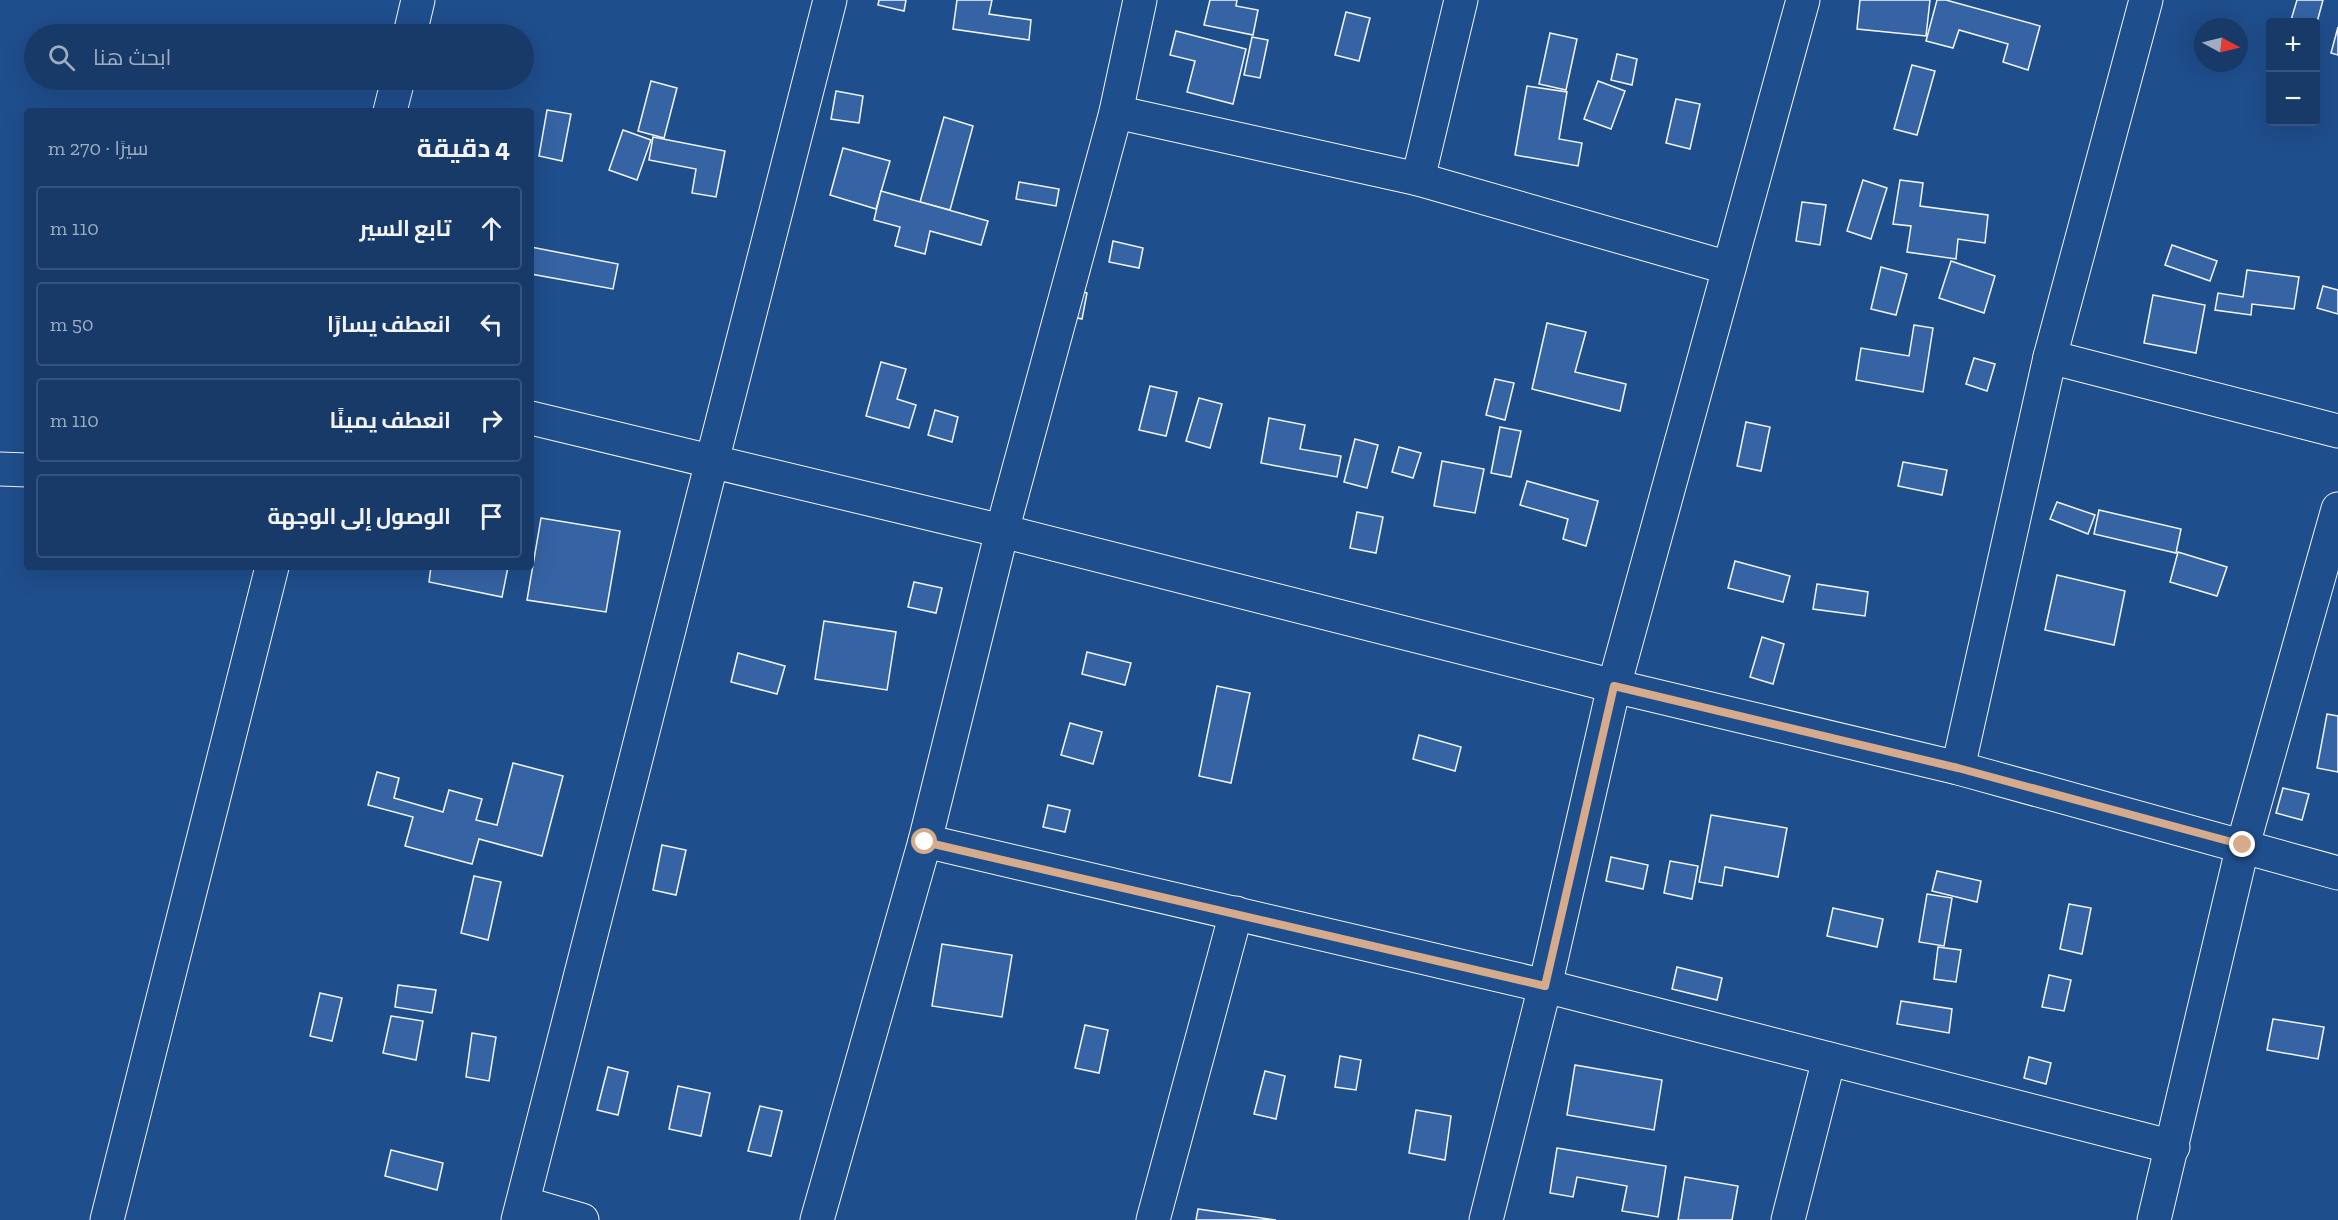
<!DOCTYPE html>
<html lang="ar">
<meta charset="utf-8">
<style>
:root{--surface:#173a69;--page:#20416f;--text:#f1f3f6;--muted:#9eadc0;--line:#36547d}
body{margin:0;font-family:"Zilla Slab",Cairo,serif;background:var(--page);color:var(--text);direction:rtl}
.controls{position:absolute;right:18px;top:18px;display:grid;overflow:hidden;border-radius:6px;box-shadow:0 6px 24px #0002}
.controls button{width:54px;height:54px;display:grid;place-items:center;padding:0;border:0;border-bottom:2px solid var(--line);background:var(--surface);color:var(--text);font:30px sans-serif}
.compass{position:absolute;left:2194px;top:18px;width:54px;height:54px;border-radius:50%;background:var(--surface);box-shadow:0 6px 24px #0002;rotate:97deg}
.stop{position:absolute;width:18px;height:18px;margin:-14px;border:4px solid #d6ab8b;border-radius:50%;background:#fff}
.stop.end{background:#d6ab8b;border-color:#fff;box-shadow:0 2px 6px #0008}
.list{margin:0;padding:0;list-style:none}
h2{display:flex;justify-content:space-between;align-items:center;height:78px;margin:0;padding:0 24px;font-size:26px}
h2 small{font-size:20px;font-weight:400;color:var(--muted)}
.list li{display:grid;grid-template-columns:39px 1fr auto;gap:18px;align-items:center;box-sizing:border-box;height:84px;margin:0 12px 12px;padding:0 12px;border:2px solid var(--line);border-radius:6px}
.list b{display:block;font-size:22px;white-space:nowrap}
.list em{font-size:20px;font-style:normal;color:var(--muted)}
.icon{flex:none;width:33px;height:33px;fill:none;stroke:currentColor;stroke-width:2;stroke-linecap:round;stroke-linejoin:round}
.map{position:relative;flex:none;width:2338px;height:1220px;overflow:hidden;direction:ltr}
.search{position:absolute;background:var(--surface);box-shadow:0 6px 24px #0002;left:24px;top:24px;width:510px;height:66px;display:flex;align-items:center;gap:15px;box-sizing:border-box;padding:0 21px;border-radius:33px;color:var(--muted);font-size:22px}
.panel{position:absolute;background:var(--surface);box-shadow:0 6px 24px #0002;left:24px;top:108px;width:510px;height:462px;border-radius:6px;direction:rtl}
.map>svg:first-child{display:block}
.building{fill:#3563a3;stroke:#f2f6ff;stroke-width:1.5}
.lines{fill:none;stroke-linecap:round;stroke-linejoin:round}
.minor-casing{stroke:#f2f6ff;stroke-width:35}
.minor{stroke:#1f4e8c;stroke-width:33}
.route{stroke:#d6ab8b;stroke-width:8}
</style>
<div class="map">
<svg width="2338" height="1220" viewBox="0 0 2338 1220">
<rect width="100%" height="100%" fill="#1f4e8c"/>
<g class="building">
<polygon points="879,0 906,0 904,11 878,5"/>
<polygon points="957,0 992,0 989,14 1031,20 1029,40 953,29"/>
<polygon points="1210,0 1237,0 1236,6 1258,10 1253,35 1204,25"/>
<polygon points="1860,0 1930,0 1926,36 1857,29"/>
<polygon points="1937,0 1946,0 2040,26 2028,70 2003,62 2008,44 1959,30 1953,48 1926,41"/>
<polygon points="2297,0 2323,0 2316,26 2316,22 2291,20"/>
<polygon points="1346,12 1370,18 1359,61 1335,55"/>
<polygon points="2338,27 2338,55 2331,53"/>
<polygon points="1176,31 1246,49 1233,104 1187,92 1195,61 1170,55"/>
<polygon points="1550,33 1577,39 1566,90 1539,84"/>
<polygon points="1252,37 1268,40 1260,78 1244,75"/>
<polygon points="1617,54 1637,59 1632,85 1611,80"/>
<polygon points="1912,65 1935,71 1917,135 1894,129"/>
<polygon points="651,81 677,88 664,138 638,131"/>
<polygon points="1598,81 1625,91 1611,129 1584,119"/>
<polygon points="1527,86 1567,92 1559,139 1582,143 1578,166 1515,155"/>
<polygon points="836,91 863,96 859,123 831,119"/>
<polygon points="1676,99 1700,104 1690,149 1666,143"/>
<polygon points="547,110 571,114 562,161 539,156"/>
<polygon points="944,117 973,126 950,210 920,202"/>
<polygon points="623,130 651,140 637,180 609,170"/>
<polygon points="653,137 725,151 716,197 692,193 696,169 649,160"/>
<polygon points="843,148 890,161 876,209 830,195"/>
<polygon points="1863,180 1887,188 1871,239 1847,231"/>
<polygon points="1900,180 1923,183 1920,206 1988,215 1985,243 1958,239 1956,259 1907,252 1911,226 1893,224"/>
<polygon points="1019,182 1059,189 1056,206 1016,199"/>
<polygon points="881,191 988,221 981,245 930,231 925,254 895,246 900,227 874,220"/>
<polygon points="1802,202 1826,205 1820,245 1796,241"/>
<polygon points="1113,241 1143,248 1139,268 1109,262"/>
<polygon points="2172,245 2217,261 2210,281 2165,265"/>
<polygon points="531,247 618,264 613,289 531,274"/>
<polygon points="1951,261 1995,276 1984,313 1939,298"/>
<polygon points="1881,267 1907,274 1896,315 1871,309"/>
<polygon points="2247,270 2299,277 2294,309 2252,304 2251,315 2215,310 2218,293 2243,297"/>
<polygon points="2323,286 2338,290 2338,314 2317,308"/>
<polygon points="1069,288 1087,293 1082,319 1064,315"/>
<polygon points="2153,295 2205,305 2196,353 2144,343"/>
<polygon points="1547,323 1586,332 1575,372 1626,384 1620,411 1532,389"/>
<polygon points="1914,325 1933,328 1923,392 1856,380 1861,348 1909,356"/>
<polygon points="1974,358 1995,364 1987,391 1966,384"/>
<polygon points="881,362 906,369 897,399 916,405 909,428 866,416"/>
<polygon points="1495,379 1514,383 1505,420 1486,415"/>
<polygon points="1150,386 1177,392 1166,436 1139,430"/>
<polygon points="1199,398 1222,404 1210,448 1186,441"/>
<polygon points="935,410 958,417 952,442 928,435"/>
<polygon points="1269,418 1305,425 1300,449 1341,456 1337,477 1261,463"/>
<polygon points="1746,422 1770,427 1761,471 1737,466"/>
<polygon points="1500,427 1521,431 1511,477 1491,473"/>
<polygon points="1355,439 1378,445 1367,488 1344,482"/>
<polygon points="1399,447 1421,453 1413,478 1392,472"/>
<polygon points="1442,461 1484,469 1475,513 1434,506"/>
<polygon points="1903,462 1947,470 1942,495 1898,486"/>
<polygon points="1527,481 1598,501 1586,546 1563,539 1568,519 1520,505"/>
<polygon points="2057,502 2095,515 2088,534 2050,519"/>
<polygon points="2099,510 2181,529 2176,553 2094,534"/>
<polygon points="1357,512 1383,517 1376,553 1350,548"/>
<polygon points="541,518 620,531 606,612 527,600"/>
<polygon points="2178,552 2227,567 2217,596 2170,582"/>
<polygon points="1735,561 1790,576 1783,602 1728,588"/>
<polygon points="431,567 508,567 502,597 429,582"/>
<polygon points="2057,575 2125,591 2114,645 2045,630"/>
<polygon points="914,582 942,588 936,613 908,607"/>
<polygon points="1817,584 1868,592 1865,616 1813,609"/>
<polygon points="824,621 896,632 887,690 815,679"/>
<polygon points="1762,637 1784,644 1773,684 1750,677"/>
<polygon points="1087,652 1131,663 1125,685 1082,674"/>
<polygon points="738,653 785,666 777,694 731,682"/>
<polygon points="1217,686 1250,693 1231,783 1199,776"/>
<polygon points="2327,714 2338,716 2338,772 2317,768"/>
<polygon points="1070,723 1102,732 1093,764 1061,755"/>
<polygon points="1419,735 1461,747 1455,771 1413,759"/>
<polygon points="513,763 563,776 542,856 479,839 472,864 405,846 413,817 368,805 377,772 399,778 394,798 443,812 449,790 482,799 476,820 497,825"/>
<polygon points="2283,788 2309,794 2302,820 2276,813"/>
<polygon points="1048,805 1070,810 1065,832 1043,827"/>
<polygon points="1711,815 1787,828 1778,877 1725,867 1722,886 1699,882"/>
<polygon points="662,845 686,850 676,895 653,890"/>
<polygon points="1611,857 1648,865 1643,889 1606,881"/>
<polygon points="1670,861 1698,866 1692,899 1664,893"/>
<polygon points="1937,871 1981,881 1977,902 1932,891"/>
<polygon points="474,876 501,882 488,940 461,933"/>
<polygon points="1927,894 1952,898 1944,946 1919,942"/>
<polygon points="2069,904 2091,908 2082,954 2060,949"/>
<polygon points="1833,908 1883,919 1877,947 1827,936"/>
<polygon points="942,944 1012,955 1002,1017 932,1006"/>
<polygon points="1938,947 1961,950 1956,982 1934,979"/>
<polygon points="1677,967 1722,978 1717,1000 1672,989"/>
<polygon points="2049,975 2071,980 2064,1011 2042,1007"/>
<polygon points="398,985 436,990 432,1013 395,1007"/>
<polygon points="320,993 342,998 332,1041 310,1036"/>
<polygon points="1901,1001 1952,1009 1949,1033 1897,1024"/>
<polygon points="391,1016 423,1021 416,1060 383,1053"/>
<polygon points="2273,1019 2324,1027 2318,1059 2267,1050"/>
<polygon points="1085,1025 1108,1030 1099,1073 1075,1068"/>
<polygon points="472,1033 496,1037 489,1081 466,1077"/>
<polygon points="1340,1056 1361,1060 1356,1090 1335,1087"/>
<polygon points="2029,1057 2051,1063 2046,1084 2024,1078"/>
<polygon points="1575,1065 1662,1080 1654,1130 1567,1115"/>
<polygon points="608,1067 628,1072 618,1115 597,1110"/>
<polygon points="1265,1071 1285,1076 1276,1119 1254,1114"/>
<polygon points="678,1086 710,1093 701,1136 669,1129"/>
<polygon points="760,1106 782,1111 771,1156 748,1151"/>
<polygon points="1416,1110 1451,1116 1445,1160 1409,1153"/>
<polygon points="1557,1148 1666,1166 1658,1217 1622,1211 1627,1186 1577,1177 1573,1197 1550,1193"/>
<polygon points="391,1150 443,1163 437,1190 385,1176"/>
<polygon points="1685,1177 1738,1186 1732,1220 1678,1220"/>
<polygon points="1198,1209 1276,1220 1196,1220"/>
</g>
<g class="lines">
<defs>
<g id="minor">
<polyline points="410,34 418,0"/>
<polyline points="390,111 398,80"/>
<polyline points="1116,112 1418,179 1729,268"/>
<polyline points="1418,179 1461,0"/>
<polyline points="2050,357 2338,431"/>
<polyline points="531,418 1002,531 1614,686 1958,768 2338,873"/>
<polyline points="0,469 27,470"/>
<polyline points="1958,768 2050,357 2146,0"/>
<polyline points="925,841 1545,986 2173,1147"/>
<polyline points="523,1203 582,1220"/>
<polyline points="107,1220 272,567"/>
<polyline points="518,1220 830,0"/>
<polyline points="817,1220 925,841 1002,531 1116,112 1140,0"/>
<polyline points="1153,1220 1236,913"/>
<polyline points="1486,1220 1545,986 1614,686 1803,0"/>
<polyline points="1788,1220 1829,1059"/>
<polyline points="2154,1220 2243,845 2338,509"/>
</g>
</defs>
<use href="#minor" class="minor-casing"/>
<use href="#minor" class="minor"/>
</g>
<g class="lines">
<polyline class="route" points="925,842 1545,986 1614,686 1958,768 2243,845"/>
</g>
</svg>
<div class="controls">
<button>+</button>
<button>−</button>
</div>
<svg class="compass" viewBox="-18 -18 36 36"><path d="M0-13l5 13h-10z" fill="#e53935"/><path d="M0 13l5-13h-10z" fill="#9eadc0"/></svg>
<div class="stop" style="left:925px;top:842px"></div>
<div class="stop end" style="left:2243px;top:845px"></div>
<div class="search"><svg class="icon" aria-label="search" viewBox="0 0 24 24"><circle cx="10" cy="10" r="6"/><path d="M15 15l6 6"/></svg>ابحث هنا</div>
<section class="panel">
<h2>4 دقيقة<small>سيرًا · 270 m</small></h2>
<ul class="list">
<li><svg class="icon" aria-label="ahead" viewBox="0 0 24 24"><path d="M12 20V5M6 11l6-6 6 6"/></svg><div><b>تابع السير</b></div><em>110 m</em></li>
<li><svg class="icon" aria-label="left" viewBox="0 0 24 24"><path d="M17 20v-9H6M10 6l-5 5 5 5"/></svg><div><b>انعطف يسارًا</b></div><em>50 m</em></li>
<li><svg class="icon" aria-label="right" viewBox="0 0 24 24"><path d="M7 20v-9h11M14 6l5 5-5 5"/></svg><div><b>انعطف يمينًا</b></div><em>110 m</em></li>
<li><svg class="icon" aria-label="arrive" viewBox="0 0 24 24"><path d="M6 21V4h12l-3 4 3 4H6"/></svg><div><b>الوصول إلى الوجهة</b></div></li>
</ul>
</section>
</div>
